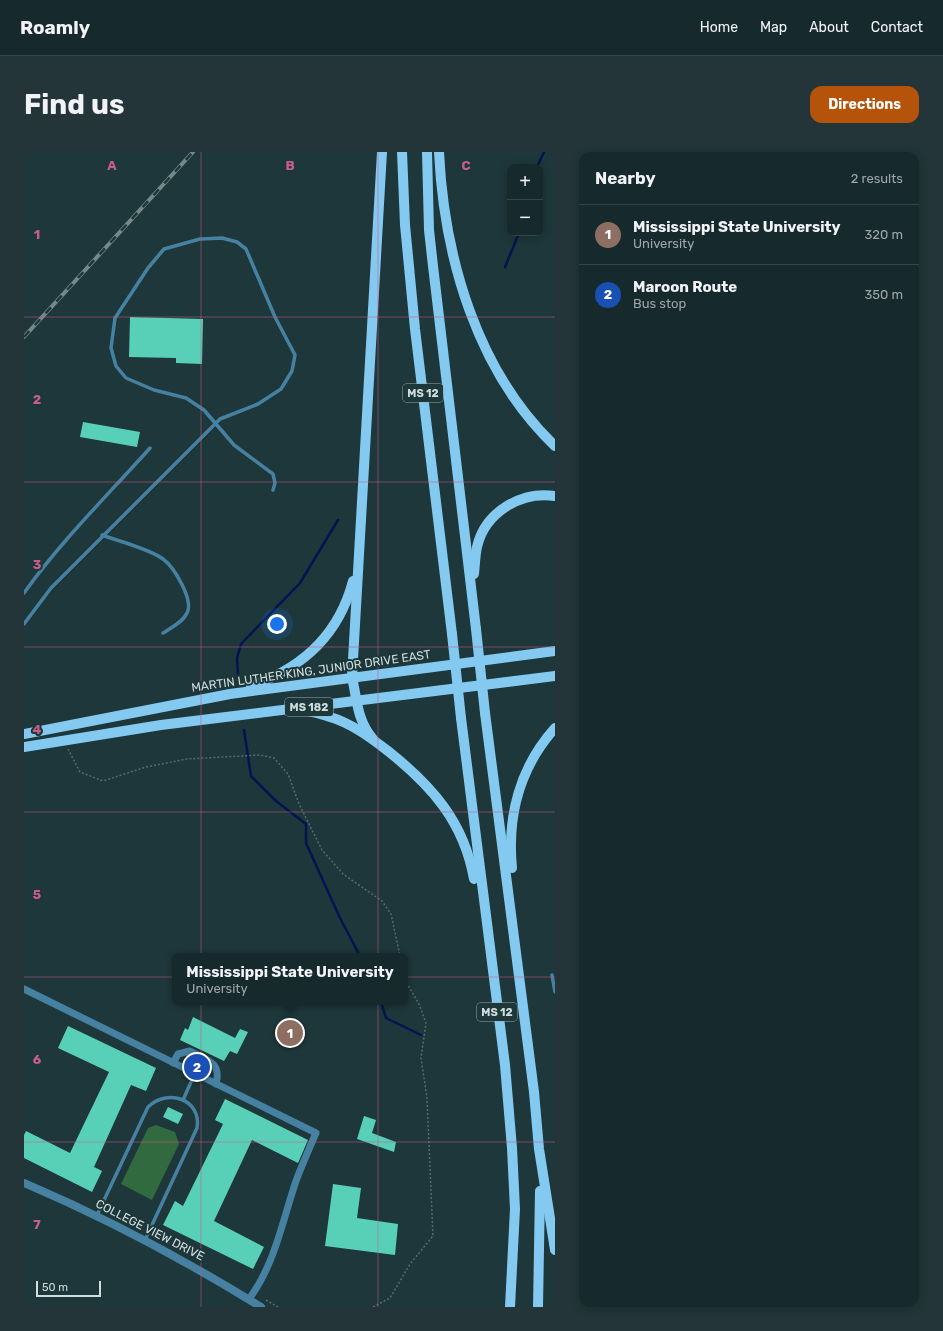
<!DOCTYPE html>
<meta charset="utf-8">
<style>
:root{--surface:#16292c;--page:#233538;--text:#f1f3f6;--muted:#9ea6a9;--line:#354548;--accent:#b45309}
body{margin:0;font-family:Rubik,sans-serif;background:var(--page);color:var(--text)}
.controls{position:absolute;right:12px;top:12px;display:grid;overflow:hidden;border-radius:8px;box-shadow:0 2px 10px #0003}
.controls button{width:36px;height:36px;display:grid;place-items:center;padding:0;border:0;border-bottom:1px solid var(--line);background:var(--surface);color:var(--text);font:20px sans-serif}
.scale{position:absolute;left:12px;bottom:10px;width:65px;box-sizing:border-box;padding-left:4px;border:2px solid #cfdddf;border-top:0;font-size:11px;line-height:14px;white-space:nowrap;color:#cfdddf;-webkit-text-stroke:3px #1e373a;paint-order:stroke}
.you{position:absolute;left:253px;top:472px;width:14px;height:14px;margin:-10px;border:3px solid #fff;border-radius:50%;background:#1a73e8;box-shadow:0 0 0 6px #1a73e833}
.badge{display:grid;place-items:center;width:26px;height:26px;border-radius:50%;background:var(--accent);color:#fff;font-size:13px;font-weight:700}
.pin{position:absolute;translate:-50% -50%;border:2px solid #fff;box-shadow:0 1px 4px #0006}
.popup{position:absolute;left:148px;top:801px;width:236px;height:52px;box-sizing:border-box;display:grid;place-content:center;border-radius:8px;background:var(--surface);filter:drop-shadow(0 1px 3px #0005);font-size:13px;white-space:nowrap;color:var(--muted)}
.popup b{font-size:15px;color:var(--text)}
.popup::after{content:'';position:absolute;left:50%;top:100%;margin-left:-8px;border:8px solid transparent;border-top-color:var(--surface)}
.list{margin:0;padding:0;list-style:none}
h2{display:flex;justify-content:space-between;align-items:center;height:52px;margin:0;padding:0 16px;font-size:17px}
h2 small{font-size:13px;font-weight:400;color:var(--muted)}
.list li{display:grid;grid-template-columns:26px 1fr auto;gap:12px;align-items:center;box-sizing:border-box;height:60px;padding:0 16px;border-top:1px solid var(--line)}
.list b{display:block;font-size:15px;white-space:nowrap}
.list p{margin:0;font-size:13px;white-space:nowrap;color:var(--muted)}
.list em{font-size:13px;font-style:normal;color:var(--muted)}
.map{position:relative;flex:none;width:531px;height:1155px;overflow:hidden;border-radius:12px}
header{display:flex;align-items:center;gap:24px;box-sizing:border-box;height:56px;padding:0 20px;background:var(--surface);border-bottom:1px solid var(--line)}
header strong{font-size:19px}
nav{display:flex;gap:22px;margin-inline-start:auto;font-size:14px}
.intro{display:flex;align-items:center;justify-content:space-between;box-sizing:border-box;height:96px;padding:0 24px}
h1{margin:0;font-size:28px}
.button{padding:10px 18px;border-radius:12px;background:var(--accent);color:#fff;font-size:14px;font-weight:700}
main{display:flex;gap:24px;padding:0 24px}
aside{flex:1;background:var(--surface);border-radius:12px;box-shadow:0 2px 10px #0003}
.map>svg:first-child{display:block}
.green{fill:#326a3f}
.lines{fill:none;stroke-linecap:round;stroke-linejoin:round}
.stream{stroke:#001551;stroke-width:2.5}
.building{fill:#58d0b8}
.path{stroke:#566b6e;stroke-width:1.5;stroke-dasharray:2 2;stroke-linecap:butt}
.service{stroke:#4681a1;stroke-width:3.5}
.minor{stroke:#4681a1;stroke-width:7}
.tertiary{stroke:#4681a1;stroke-width:8}
.primary{stroke:#84caf0;stroke-width:10}
.rail-casing{stroke:#75898b;stroke-width:4}
.rail{stroke:#1e373a;stroke-width:2.5;stroke-dasharray:8;stroke-linecap:butt}
.primary-bridge{stroke:#84caf0;stroke-width:10}
.grid{fill:none;stroke:#c75d89;stroke-width:1;stroke-opacity:0.55}
.labels{text-anchor:middle;dominant-baseline:central;stroke-width:4;stroke-linejoin:round;paint-order:stroke}
.shield{fill:#1e373a;stroke:#9aabae;stroke-width:1}
.shield-label{font-size:11px;font-weight:bold;fill:#cfdddf}
.street-label{font-size:12px;fill:#cfdddf;stroke:#1e373a}
.grid-label{font-size:13px;text-anchor:middle;font-weight:bold;fill:#c75d89;stroke:#1e373a;stroke-width:4;stroke-linejoin:round;paint-order:stroke}
</style>
<header>
<strong>Roamly</strong>
<nav><a>Home</a><a>Map</a><a>About</a><a>Contact</a></nav>
</header>
<div class="intro"><h1>Find us</h1><a class="button">Directions</a></div>
<main>
<div class="map">
<svg width="531" height="1155" viewBox="0 0 531 1155">
<rect width="100%" height="100%" fill="#1e373a"/>
<polygon class="green" points="132,973 151,980 155,992 128,1048 97,1032 124,976"/>
<g class="lines">
<g class="stream">
<polyline points="513,15 520,0"/>
<polyline points="481,115 495,81"/>
<polyline points="214,522 213,506 217,492 276,431 314,368"/>
<polyline points="220,578 227,624 252,649 282,672 282,691 316,766 336,804"/>
<polyline points="357,850 362,866 397,883"/>
</g>
</g>
<g class="building">
<polygon points="106,165 179,167 178,212 152,211 152,206 105,205"/>
<polygon points="59,270 116,280 113,295 56,285"/>
<polygon points="169,865 211,886 216,877 224,880 213,902 206,899 200,909 156,888 161,876 164,878"/>
<polygon points="44,874 132,916 122,939 107,933 70,1015 78,1019 68,1040 0,1006 0,983 2,979 46,1001 85,920 34,896"/>
<polygon points="201,947 284,988 274,1011 228,988 190,1069 240,1095 229,1117 139,1073 151,1049 159,1054 199,972 191,968"/>
<polygon points="144,955 159,962 154,972 139,965"/>
<polygon points="340,964 352,968 348,981 372,990 370,1000 333,987"/>
<polygon points="309,1032 337,1036 333,1066 374,1072 371,1103 301,1094"/>
</g>
<g class="lines">
<g class="path">
<polyline points="44,597 56,620 79,629 122,615 163,607 236,603 250,606 264,622 275,652 298,698 319,722 358,749 367,762 376,804"/>
<polyline points="99,1067 119,1077"/>
<polyline points="130,1082 161,1100"/>
<polyline points="242,1148 254,1155"/>
<polyline points="349,1155 366,1146 386,1112 409,1084 403,946 397,906 402,871 395,852 381,828"/>
</g>
<g class="service">
<path d="M 78,383 C 94,389 126,397 139,407 C 150,415 170,448 163,461 C 159,470 147,476 139,481"/>
<path d="M 0,441 C 37,389 83,344 126,296"/>
<polyline points="0,472 27,436 196,267 234,252 257,237 268,219 271,203 251,165 222,97 213,90 198,86 176,87 140,97 124,116 91,166 87,196 92,214 102,226 130,238 162,246 180,258 210,293 249,322 251,331 249,338"/>
<polyline points="528,823 531,840"/>
<polyline points="159,948 171,921"/>
<path d="M 73,1063 L 124,955 C 143,936 178,947 173,976 L 121,1088"/>
</g>
<g class="minor">
<path d="M 0,837 L 292,981 C 285,997 278,1013 272,1029 C 258,1070 251,1112 225,1147"/>
<path d="M 149,911 L 154,902 L 166,899 C 183,908 198,910 192,932"/>
</g>
<path class="tertiary" d="M 0,1031 C 82,1066 161,1108 237,1155"/>
<g class="primary">
<polyline points="378,0 381,73 391,177 428,482"/>
<polyline points="403,0 405,78 409,114 452,477"/>
<path d="M 415,0 C 420,105 453,220 531,294"/>
<path d="M 450,422 C 451,413 451,404 453,395 C 461,360 497,339 531,344"/>
<path d="M 227,534 C 279,516 315,482 329,429"/>
<path d="M 280,558 C 288,560 298,562 306,565 C 327,571 347,586 364,599 C 408,634 440,670 450,727"/>
<polyline points="461,561 510,940 515,997 531,1098"/>
<polyline points="437,566 481,913 488,996 491,1057 486,1155"/>
<polyline points="0,582 206,542 531,499"/>
<path d="M 349,587 C 333,569 333,547 328,525 L 358,0"/>
<polyline points="0,595 137,573 531,524"/>
<path d="M 488,716 C 483,664 496,615 531,576"/>
<polyline points="514,1155 516,1039"/>
</g>
<defs>
<polyline id="rail" points="0,185 169,0"/>
</defs>
<use href="#rail" class="rail-casing"/>
<use href="#rail" class="rail"/>
<g class="primary-bridge">
<polyline points="452,477 461,561"/>
<polyline points="428,482 437,566"/>
</g>
</g>
<path class="grid" d="M 177,0 L 177,1155M 354,0 L 354,1155M 0,165 L 531,165M 0,330 L 531,330M 0,495 L 531,495M 0,660 L 531,660M 0,825 L 531,825M 0,990 L 531,990"/>
<g class="labels">
<g class="shield">
<rect x="379" y="232" width="40" height="18" rx="3"/>
<rect x="261" y="546" width="48" height="18" rx="3"/>
<rect x="453" y="851" width="40" height="18" rx="3"/>
</g>
<g class="shield-label">
<text x="399" y="241">MS 12</text>
<text x="285" y="555">MS 182</text>
<text x="473" y="860">MS 12</text>
</g>
<g class="street-label">
<text transform="translate(287 519) rotate(-8)">MARTIN LUTHER KING, JUNIOR DRIVE EAST</text>
<text transform="translate(126 1078) rotate(27)">COLLEGE VIEW DRIVE</text>
</g>
</g>
<g class="grid-label">
<text x="88" y="18">A</text>
<text x="266" y="18">B</text>
<text x="442" y="18">C</text>
<text x="13" y="87">1</text>
<text x="13" y="252">2</text>
<text x="13" y="417">3</text>
<text x="13" y="582">4</text>
<text x="13" y="747">5</text>
<text x="13" y="912">6</text>
<text x="13" y="1077">7</text>
</g>
</svg>
<div class="controls">
<button>+</button>
<button>−</button>
</div>
<div class="scale">50 m</div>
<div class="you"></div>
<div class="pin badge" style="left:266px;top:881px;background:#8d6e63">1</div>
<div class="popup"><b>Mississippi State University</b>University</div>
<div class="pin badge" style="left:173px;top:915px;background:#1a4fb4">2</div>
</div>
<aside>
<h2>Nearby<small>2 results</small></h2>
<ul class="list">
<li><span class="badge" style="background:#8d6e63">1</span><div><b>Mississippi State University</b><p>University</p></div><em>320 m</em></li>
<li><span class="badge" style="background:#1a4fb4">2</span><div><b>Maroon Route</b><p>Bus stop</p></div><em>350 m</em></li>
</ul>
</aside>
</main>
